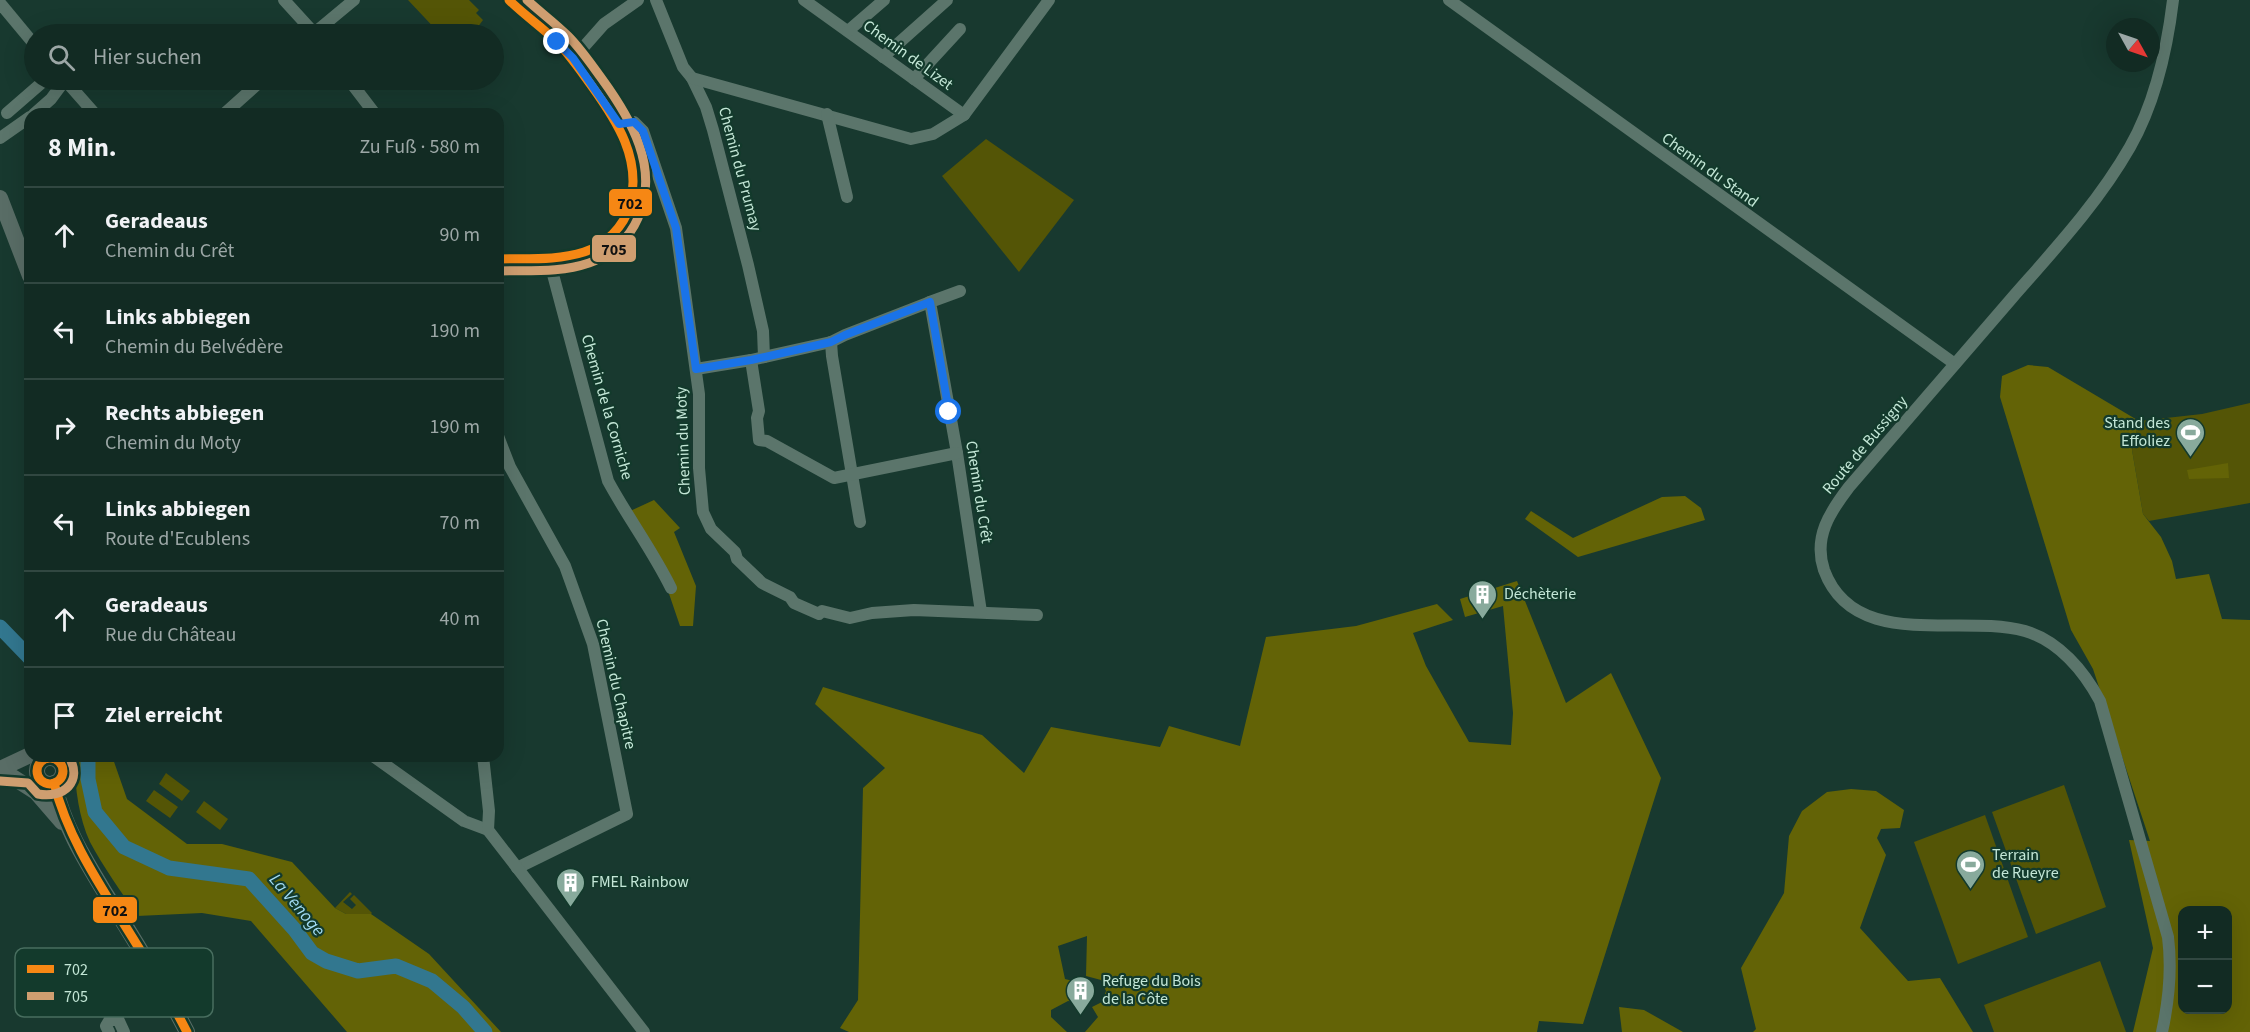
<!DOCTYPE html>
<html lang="de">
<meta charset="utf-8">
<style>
:root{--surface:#122b23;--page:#1f3730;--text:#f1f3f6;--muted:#9ca7a6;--line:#314741}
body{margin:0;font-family:"Source Sans 3",sans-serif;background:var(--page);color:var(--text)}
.controls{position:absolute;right:18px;bottom:18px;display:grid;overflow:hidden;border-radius:12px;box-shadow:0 6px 24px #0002}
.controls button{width:54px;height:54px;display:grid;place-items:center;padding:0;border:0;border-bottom:2px solid var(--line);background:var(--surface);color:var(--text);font:30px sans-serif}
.compass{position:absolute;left:2106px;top:18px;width:54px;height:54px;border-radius:50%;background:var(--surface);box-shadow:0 6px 24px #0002;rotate:130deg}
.stop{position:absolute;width:18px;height:18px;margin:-14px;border:4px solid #1a73e8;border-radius:50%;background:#fff}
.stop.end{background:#1a73e8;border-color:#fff;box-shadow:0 2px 6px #0008}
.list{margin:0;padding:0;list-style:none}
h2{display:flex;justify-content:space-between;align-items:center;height:78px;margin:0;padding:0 24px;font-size:26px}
h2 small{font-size:20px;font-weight:400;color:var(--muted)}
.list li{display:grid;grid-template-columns:39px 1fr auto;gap:18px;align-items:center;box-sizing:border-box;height:96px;padding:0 24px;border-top:2px solid var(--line)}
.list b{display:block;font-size:22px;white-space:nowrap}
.list p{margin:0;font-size:20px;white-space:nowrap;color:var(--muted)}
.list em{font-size:20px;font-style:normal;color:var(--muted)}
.icon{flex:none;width:33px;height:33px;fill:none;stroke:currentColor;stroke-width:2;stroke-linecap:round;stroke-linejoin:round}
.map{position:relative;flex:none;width:2250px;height:1032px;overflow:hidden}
.search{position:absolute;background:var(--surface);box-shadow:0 6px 24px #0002;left:24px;top:24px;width:480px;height:66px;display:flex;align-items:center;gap:15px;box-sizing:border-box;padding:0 21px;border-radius:33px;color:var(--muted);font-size:22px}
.panel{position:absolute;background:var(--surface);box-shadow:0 6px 24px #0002;left:24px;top:108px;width:480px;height:654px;border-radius:18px}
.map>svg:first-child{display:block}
.green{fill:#545506}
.forest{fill:#636306;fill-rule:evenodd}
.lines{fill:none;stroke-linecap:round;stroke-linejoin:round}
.river{stroke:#32778f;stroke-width:15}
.minor{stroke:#5b756b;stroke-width:12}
.major{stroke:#596d66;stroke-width:16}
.bus-1-casing{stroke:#133a2c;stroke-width:14}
.bus-2-casing{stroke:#133a2c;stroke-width:14}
.bus-1{stroke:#f68714;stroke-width:9}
.bus-2{stroke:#cf9e70;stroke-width:9}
.route{stroke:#1a73e8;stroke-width:8}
.labels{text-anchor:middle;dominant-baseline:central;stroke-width:4.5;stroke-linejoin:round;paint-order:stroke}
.street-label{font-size:16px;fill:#c4e7d7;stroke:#133a2c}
.poi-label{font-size:16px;fill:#c4e7d7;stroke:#133a2c;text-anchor:start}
.water-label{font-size:18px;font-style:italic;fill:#a3dcf5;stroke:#133a2c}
.key{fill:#133a2c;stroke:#486e5f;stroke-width:1.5}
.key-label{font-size:16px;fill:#c4e7d7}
.line-badge{stroke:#133a2c;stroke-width:2}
.pale-badge-label{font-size:16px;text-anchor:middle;font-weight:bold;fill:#111}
</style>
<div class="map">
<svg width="2250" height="1032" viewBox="0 0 2250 1032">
<rect width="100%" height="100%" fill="#18392f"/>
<g class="green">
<polygon points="408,0 469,0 479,10 476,13 483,20 477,28 481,33 479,34 440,34"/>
<polygon points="986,139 1074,200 1019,272 942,176"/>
<polygon points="2250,403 2250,503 2149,521 2143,514 2132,450 2139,421 2202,414"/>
<polygon points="166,773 190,791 182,801 159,784"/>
<polygon points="2064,785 2106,907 2036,934 1992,812"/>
<polygon points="154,790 178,807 170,818 146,801"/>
<polygon points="204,801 228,819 220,830 196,812"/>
<polygon points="1985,815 2028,937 1958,964 1914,842"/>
<polygon points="350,892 352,894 343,902 352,909 356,905 350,899 354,895 372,913 371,914 346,914 335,908"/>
<polygon points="2100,961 2126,1032 1994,1032 1984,1005"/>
</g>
<g class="forest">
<path d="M 2028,365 L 2048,367 L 2139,421 L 2132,450 L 2143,514 L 2161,537 L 2172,561 L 2176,579 L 2209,574 L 2222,619 L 2250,620 L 2250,1032 L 2133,1032 L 2153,948 L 2129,840 L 2150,841 L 2093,669 L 2071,630 L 2000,397 L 2002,376 ZM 2182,910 L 2228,910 L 2228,1010 L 2182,1010 Z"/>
<polygon points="2228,463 2229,478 2189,479 2187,470"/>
<polygon points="1685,496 1701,508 1705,520 1578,557 1525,519 1531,511 1573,538 1662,497"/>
<polygon points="654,500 680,528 674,532 696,586 693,626 680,626 664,579 628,512"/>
<polygon points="1517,581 1566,703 1611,673 1661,778 1583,1024 1539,1021 1537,1032 1085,1032 1098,1017 1092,1007 1102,1002 1106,991 1101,980 1086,976 1087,936 1058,946 1065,979 1073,981 1072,987 1082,992 1082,1003 1068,1001 1051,1010 1051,1017 1067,1032 849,1032 840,1028 858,1000 863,788 885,768 815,704 823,687 982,735 1024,773 1051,727 1160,747 1169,726 1240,746 1266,637 1356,626 1437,604 1453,620 1413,633 1426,666 1469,742 1511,745 1513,713 1503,606 1465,617 1460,599"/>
<path d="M 74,756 L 112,756 L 127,799 L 187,844 L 222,844 L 292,862 L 335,908 L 346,914 L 371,914 L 429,954 L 501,1032 L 347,1032 L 251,921 L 202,913 L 137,916 C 122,892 103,867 90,842 C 78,816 75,785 74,756 Z"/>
<polygon points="1851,789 1876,791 1904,810 1900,828 1881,829 1877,838 1886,855 1860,928 1908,981 1940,978 1973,1032 1753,1032 1756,1029 1741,968 1784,893 1789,836 1802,811 1827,792"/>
<polygon points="1619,1007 1644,1010 1683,1032 1622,1032"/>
</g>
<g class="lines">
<g class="river">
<polyline points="0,627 30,658"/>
<polyline points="88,756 88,779 95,812 124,847 169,868 249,879 295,930 312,953 326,961 358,971 396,966 432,981 463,1007 485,1032"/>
</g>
<g class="minor">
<polyline points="284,0 315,34"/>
<polyline points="656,0 683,67 692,78 706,107 713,130 748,265 763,331 764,357"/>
<polyline points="804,0 964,115"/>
<polyline points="1449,0 1955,364"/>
<polyline points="0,3 34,44"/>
<polyline points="848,31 884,0"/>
<polyline points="313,34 354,0"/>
<polyline points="883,57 947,0"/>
<polyline points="573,59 604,24 638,0"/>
<polyline points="692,78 911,139 933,134 964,115 1049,0"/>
<polyline points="914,79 960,29"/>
<polyline points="65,80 95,114"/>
<polyline points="349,80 375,114"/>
<polyline points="7,113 45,80"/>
<polyline points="34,114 51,99 65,80"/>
<polyline points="224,114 262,80"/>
<polyline points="827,114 847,197"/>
<polyline points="619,124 634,122 643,131 676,228 699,394 699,468 703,512 711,529 735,552 737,559 762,583 790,597 794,603 819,614 822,611 850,618 872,613 914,610 1037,615"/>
<polyline points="0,138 30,117"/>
<path d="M 551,257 L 551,267 L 608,481 C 628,518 653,551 671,588"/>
<path d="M 498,259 C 526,257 557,261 584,252 C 604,246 622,229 629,209 C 646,163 617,120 591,85 C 580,70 570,55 557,42 C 541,27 524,15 509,0"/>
<polyline points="960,291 930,302 957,453 981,612"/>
<polyline points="831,342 832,356 860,522"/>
<polyline points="751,360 759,411 757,418 759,440 767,441 834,478 957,453"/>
<polyline points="696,369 751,360 831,342 845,335 930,302"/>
<polyline points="498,436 510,467 565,566 593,644 627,814 517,868"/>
<polyline points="373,756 464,821 488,830"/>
<polyline points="483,756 489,811 488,830 644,1032"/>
<polyline points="109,1032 106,1026 109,1021 118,1019 124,1032"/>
<path d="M 2162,1032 C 2169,1000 2172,969 2168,937 L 2100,701 C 2084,671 2059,641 2025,631 C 1960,613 1854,652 1824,570 C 1813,537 1830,512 1849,487 C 1903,424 1958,361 2012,298 C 2054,250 2098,203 2130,147 C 2155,103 2167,50 2173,0"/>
</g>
<g class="major">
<polyline points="0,198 30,276"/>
<circle cx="50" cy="771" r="13"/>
<polyline points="0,769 36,792 62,822"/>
<polyline points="0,769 30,755"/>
<path d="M 54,783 C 63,825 85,860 107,896 C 135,941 163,985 187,1032"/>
</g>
<defs>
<g id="bus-1">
<path d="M 498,259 C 526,258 556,261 584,252 C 605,245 624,227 630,205 C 642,159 617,121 591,85 C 580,70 570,55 557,42 C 542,27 524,15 509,0"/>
<circle cx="50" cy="771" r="13"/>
<path d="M 54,783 C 67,835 96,879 124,924 C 146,959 168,995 187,1032"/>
</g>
<g id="bus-2">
<path d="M 499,271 C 529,270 560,273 589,263 C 611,255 629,239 638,218 C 660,168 631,119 602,79 C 591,64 581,49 568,36 C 555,23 540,12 527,0"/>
<path d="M 0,781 L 28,783 L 38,794 C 64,799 83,781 69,757"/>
</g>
</defs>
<use href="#bus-1" class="bus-1-casing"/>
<use href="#bus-2" class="bus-2-casing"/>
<use href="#bus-1" class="bus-1"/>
<use href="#bus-2" class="bus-2"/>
</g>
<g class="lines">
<polyline class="route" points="557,42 573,58 619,124 634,122 643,131 676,228 696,369 751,360 831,342 845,335 930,302 949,412"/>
</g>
<defs>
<symbol id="stadium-pin" viewBox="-11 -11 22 30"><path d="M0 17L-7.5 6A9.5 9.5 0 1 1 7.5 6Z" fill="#88aa9c" stroke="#133a2c"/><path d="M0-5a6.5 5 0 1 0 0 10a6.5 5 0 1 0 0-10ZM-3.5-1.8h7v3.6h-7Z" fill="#fff"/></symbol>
<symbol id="building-pin" viewBox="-11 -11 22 30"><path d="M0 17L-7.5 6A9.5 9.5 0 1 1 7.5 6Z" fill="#88aa9c" stroke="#133a2c"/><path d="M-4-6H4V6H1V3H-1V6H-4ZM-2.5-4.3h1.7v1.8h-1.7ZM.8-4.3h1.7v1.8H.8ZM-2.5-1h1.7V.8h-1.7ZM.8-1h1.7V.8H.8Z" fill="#fff"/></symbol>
</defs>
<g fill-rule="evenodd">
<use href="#stadium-pin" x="2174" y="416" width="33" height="45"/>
<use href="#building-pin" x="1466" y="578" width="33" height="45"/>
<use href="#stadium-pin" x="1954" y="848" width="33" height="45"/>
<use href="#building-pin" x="554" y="866" width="33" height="45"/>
<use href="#building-pin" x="1064" y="974" width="33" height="45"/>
</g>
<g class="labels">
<g class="street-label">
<text transform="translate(908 55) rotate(36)">Chemin de Lizet</text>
<text transform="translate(740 169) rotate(75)">Chemin du Prumay</text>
<text transform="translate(1710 170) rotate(36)">Chemin du Stand</text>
<text transform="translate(607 407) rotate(74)">Chemin de la Corniche</text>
<text transform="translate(683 441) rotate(-92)">Chemin du Moty</text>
<text transform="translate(1865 445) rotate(-50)">Route de Bussigny</text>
<text transform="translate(979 492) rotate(81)">Chemin du Crêt</text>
<text transform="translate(616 684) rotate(77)">Chemin du Chapitre</text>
</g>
<g class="poi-label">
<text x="2170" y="423" text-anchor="end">Stand des<tspan x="2170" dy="18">Effoliez</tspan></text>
<text x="1504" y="594">Déchèterie</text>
<text x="1992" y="855">Terrain<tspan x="1992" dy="18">de Rueyre</tspan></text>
<text x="591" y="882">FMEL Rainbow</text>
<text x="1102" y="981">Refuge du Bois<tspan x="1102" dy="18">de la Côte</tspan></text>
</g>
<g class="water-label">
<text transform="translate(297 905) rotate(50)">La Venoge</text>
</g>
</g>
<rect x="15" y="948" width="198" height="69" rx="9" class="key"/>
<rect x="27" y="965" width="27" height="8" fill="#f68714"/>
<rect x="27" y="992" width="27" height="8" fill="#cf9e70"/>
<g class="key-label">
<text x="64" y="975">702</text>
<text x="64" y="1002">705</text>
</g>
<g class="line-badge">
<rect x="608" y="188" width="45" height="29" rx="6" fill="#f68714"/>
<rect x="591" y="234" width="46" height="29" rx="6" fill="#cf9e70"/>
<rect x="92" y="896" width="46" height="28" rx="6" fill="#f68714"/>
</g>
<g class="pale-badge-label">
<text x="630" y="209">702</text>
<text x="614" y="255">705</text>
<text x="115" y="916">702</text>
</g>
</svg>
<div class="controls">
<button>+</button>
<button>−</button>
</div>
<svg class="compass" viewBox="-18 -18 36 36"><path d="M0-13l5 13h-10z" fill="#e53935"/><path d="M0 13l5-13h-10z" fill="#9ca7a6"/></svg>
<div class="stop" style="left:949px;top:412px"></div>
<div class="stop end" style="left:557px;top:42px"></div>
<div class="search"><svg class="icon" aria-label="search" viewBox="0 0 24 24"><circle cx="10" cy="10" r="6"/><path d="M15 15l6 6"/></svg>Hier suchen</div>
<section class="panel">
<h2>8 Min.<small>Zu Fuß · 580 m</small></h2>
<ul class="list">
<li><svg class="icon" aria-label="ahead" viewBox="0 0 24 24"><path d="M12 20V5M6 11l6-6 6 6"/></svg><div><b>Geradeaus</b><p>Chemin du Crêt</p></div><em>90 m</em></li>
<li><svg class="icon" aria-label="left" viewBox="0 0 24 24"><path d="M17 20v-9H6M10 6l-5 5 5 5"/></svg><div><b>Links abbiegen</b><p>Chemin du Belvédère</p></div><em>190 m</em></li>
<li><svg class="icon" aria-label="right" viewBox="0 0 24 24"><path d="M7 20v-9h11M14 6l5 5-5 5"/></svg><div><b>Rechts abbiegen</b><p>Chemin du Moty</p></div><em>190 m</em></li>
<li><svg class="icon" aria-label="left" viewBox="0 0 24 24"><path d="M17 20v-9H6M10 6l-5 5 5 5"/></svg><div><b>Links abbiegen</b><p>Route d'Ecublens</p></div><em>70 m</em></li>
<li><svg class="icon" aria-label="ahead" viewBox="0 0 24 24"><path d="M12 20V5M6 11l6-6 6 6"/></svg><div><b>Geradeaus</b><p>Rue du Château</p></div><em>40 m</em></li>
<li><svg class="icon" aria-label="arrive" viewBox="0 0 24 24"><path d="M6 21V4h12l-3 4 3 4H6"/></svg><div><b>Ziel erreicht</b></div></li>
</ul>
</section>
</div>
